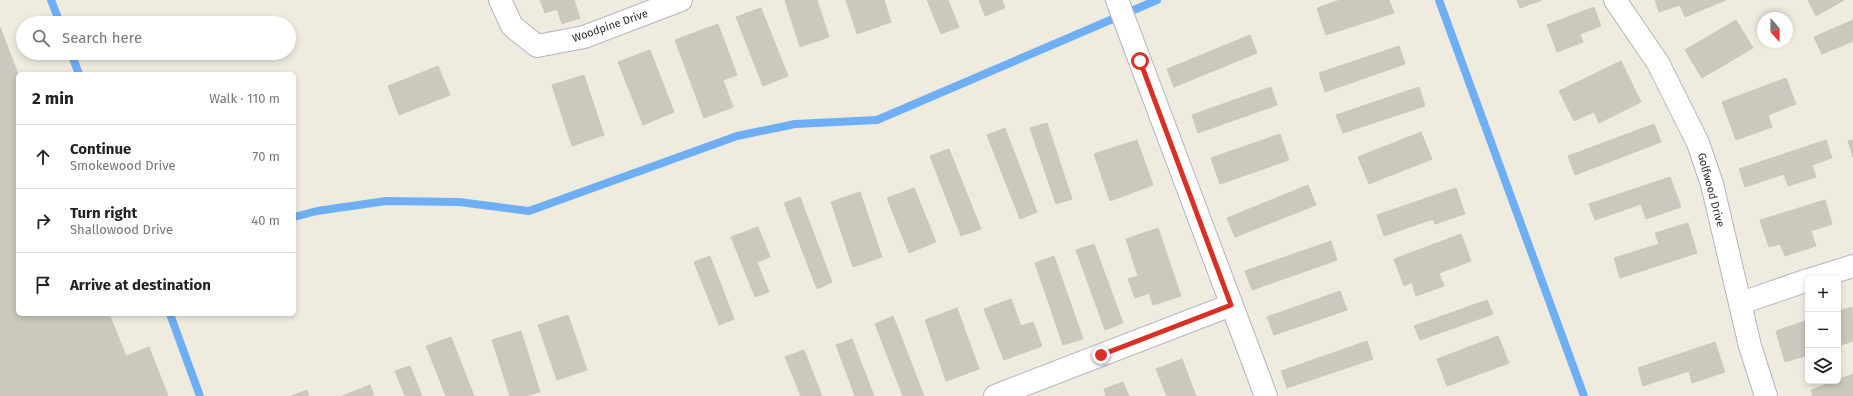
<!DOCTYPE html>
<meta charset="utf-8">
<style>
:root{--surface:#fff;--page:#f6f6f6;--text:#222;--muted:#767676;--line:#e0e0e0}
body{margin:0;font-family:"Fira Sans",sans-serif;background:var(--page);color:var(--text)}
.controls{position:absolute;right:12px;bottom:12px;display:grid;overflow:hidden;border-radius:6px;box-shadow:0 2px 6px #0003}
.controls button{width:36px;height:36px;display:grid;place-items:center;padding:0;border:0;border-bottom:1px solid var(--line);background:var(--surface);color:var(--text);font:20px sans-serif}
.compass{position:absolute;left:1757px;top:12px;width:36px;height:36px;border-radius:50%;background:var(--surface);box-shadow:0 2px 6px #0003;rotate:160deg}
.stop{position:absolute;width:12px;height:12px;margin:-9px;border:3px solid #d93025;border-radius:50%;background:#fff}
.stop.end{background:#d93025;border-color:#fff;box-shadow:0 1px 4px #0008}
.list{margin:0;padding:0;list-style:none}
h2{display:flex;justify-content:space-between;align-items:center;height:52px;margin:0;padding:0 16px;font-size:17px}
h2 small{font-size:13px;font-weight:400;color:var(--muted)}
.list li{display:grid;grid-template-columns:26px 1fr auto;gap:12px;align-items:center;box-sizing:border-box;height:64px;padding:0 16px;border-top:1px solid var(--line)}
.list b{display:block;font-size:15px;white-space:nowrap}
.list p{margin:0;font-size:13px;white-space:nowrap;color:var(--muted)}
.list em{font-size:13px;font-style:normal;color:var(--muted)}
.icon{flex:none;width:22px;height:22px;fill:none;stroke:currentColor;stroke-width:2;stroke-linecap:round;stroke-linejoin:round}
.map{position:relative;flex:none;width:1853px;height:396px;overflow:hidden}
.search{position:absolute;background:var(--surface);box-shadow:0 2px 6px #0003;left:16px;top:16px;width:280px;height:44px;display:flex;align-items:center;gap:10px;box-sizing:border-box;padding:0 14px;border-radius:22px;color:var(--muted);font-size:15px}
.panel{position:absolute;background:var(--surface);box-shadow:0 2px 6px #0003;left:16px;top:72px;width:280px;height:244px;border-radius:6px}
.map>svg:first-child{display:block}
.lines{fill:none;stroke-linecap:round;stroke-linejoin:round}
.stream{stroke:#6eaef5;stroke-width:8}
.building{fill:#cbc9bd;stroke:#cbc9b8}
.minor-casing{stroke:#b4b3c1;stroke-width:24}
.minor{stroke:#fff;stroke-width:22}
.route{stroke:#d93025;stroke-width:5}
.labels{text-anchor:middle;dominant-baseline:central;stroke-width:3.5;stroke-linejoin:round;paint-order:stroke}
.street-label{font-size:11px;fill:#2d2d2d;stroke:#fff}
</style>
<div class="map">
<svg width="1853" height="396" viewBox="0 0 1853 396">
<rect width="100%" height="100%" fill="#efecdf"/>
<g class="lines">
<g class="stream">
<polyline points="51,0 60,23"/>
<polyline points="1439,0 1584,396"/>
<polyline points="71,53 79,74"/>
<polyline points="294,217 317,211 386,201 459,202 529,211 737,136 795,124 877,120 1157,0"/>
<polyline points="170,314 200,396"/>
</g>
</g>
<g class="building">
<polygon points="540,0 574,0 580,18 562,24 557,9 545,13"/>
<polygon points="785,0 817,0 829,37 800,47"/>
<polygon points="846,0 884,0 891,22 857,34"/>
<polygon points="927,0 948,0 959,27 941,34"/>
<polygon points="979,0 1002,0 1005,8 985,16"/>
<polygon points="1340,0 1389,0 1394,13 1326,35 1317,8"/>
<polygon points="1517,0 1542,0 1520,8"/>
<polygon points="1655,0 1726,0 1685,17 1680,5 1659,12"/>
<polygon points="1808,0 1844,0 1816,16"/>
<polygon points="1594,7 1601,26 1580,34 1583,42 1557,52 1547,25"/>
<polygon points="761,8 788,76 763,86 736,17"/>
<polygon points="1736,20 1753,48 1702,78 1685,50"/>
<polygon points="1853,20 1853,41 1822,54 1814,37"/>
<polygon points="718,24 737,75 723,80 733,107 704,118 675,40"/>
<polygon points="0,27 18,74 18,314 109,314 126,356 149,347 168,396 0,396"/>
<polygon points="1250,35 1257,53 1174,87 1167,69"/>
<polygon points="1399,46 1405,64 1325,92 1319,73"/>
<polygon points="650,50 674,112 643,125 618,62"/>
<polygon points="1621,61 1641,102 1599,123 1594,112 1574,121 1559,91"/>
<polygon points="438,66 450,95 399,115 388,86"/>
<polygon points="584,75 604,135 572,146 552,85"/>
<polygon points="1786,78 1796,104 1768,115 1772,127 1736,140 1722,102"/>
<polygon points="1271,87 1277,105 1198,133 1192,115"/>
<polygon points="1419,87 1425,106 1343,133 1336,115"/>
<polygon points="1047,123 1072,199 1056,204 1030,128"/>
<polygon points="1654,124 1661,142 1575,175 1568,156"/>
<polygon points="1005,128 1037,212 1020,219 987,135"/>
<polygon points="1421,132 1432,159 1369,184 1358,157"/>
<polygon points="1280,134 1289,160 1220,184 1211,158"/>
<polygon points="1137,140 1153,185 1110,201 1094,154"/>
<polygon points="1826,140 1832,158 1812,165 1816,177 1788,186 1784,174 1745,187 1739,169"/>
<polygon points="1853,140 1853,157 1848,141"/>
<polygon points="949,149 981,229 961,236 930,156"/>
<polygon points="1670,177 1681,207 1646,219 1641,204 1595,220 1589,204"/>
<polygon points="1308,185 1316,205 1235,237 1227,218"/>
<polygon points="914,188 936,242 909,253 887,198"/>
<polygon points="1456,188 1465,214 1435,224 1433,219 1384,236 1377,215"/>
<polygon points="860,192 882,257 853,267 831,202"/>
<polygon points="800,197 832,282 817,289 784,203"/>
<polygon points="1825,200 1832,224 1811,231 1816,246 1785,256 1780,244 1769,247 1760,220"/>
<polygon points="1688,223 1697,253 1620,278 1614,258 1659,244 1655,233"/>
<polygon points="758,227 770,257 757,262 769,292 755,297 731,237"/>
<polygon points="1158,228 1181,296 1153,305 1149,293 1135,298 1128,279 1138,276 1126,239"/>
<polygon points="1461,234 1471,261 1439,273 1444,286 1416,296 1412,282 1404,286 1394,259"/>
<polygon points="1331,241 1337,260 1252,290 1245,271"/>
<polygon points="1094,244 1123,323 1105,330 1076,250"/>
<polygon points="710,256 734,319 719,325 694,262"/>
<polygon points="1054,256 1083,339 1063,345 1035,263"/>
<polygon points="1340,291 1347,310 1274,335 1267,317"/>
<polygon points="1011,299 1021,326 1033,322 1042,346 1004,360 984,309"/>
<polygon points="1487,300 1493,314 1420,340 1414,326"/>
<polygon points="1852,307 1853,341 1838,346 1838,311"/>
<polygon points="957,308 979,369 946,381 925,320"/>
<polygon points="568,315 587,370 557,380 538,325"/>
<polygon points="893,316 924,396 903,396 875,324"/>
<polygon points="1808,320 1808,355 1785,362 1776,331"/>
<polygon points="521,331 540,392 525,396 510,396 492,340"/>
<polygon points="1498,336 1509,363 1447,386 1437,359"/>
<polygon points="451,337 474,396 446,396 426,346"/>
<polygon points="852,339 874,396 855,396 836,345"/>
<polygon points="1367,341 1373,359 1287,388 1281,371"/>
<polygon points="1715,342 1725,372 1692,383 1689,371 1643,386 1638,368"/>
<polygon points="804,350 822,396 801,396 785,357"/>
<polygon points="1182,359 1196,396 1167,396 1156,369"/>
<polygon points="410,366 422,396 405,396 395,371"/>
<polygon points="1853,374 1853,396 1813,396 1811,390"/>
<polygon points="1123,382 1129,396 1106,396 1104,389"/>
<polygon points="370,385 374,396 342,396"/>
<polygon points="307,390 309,396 291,396"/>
</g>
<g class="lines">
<defs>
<g id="minor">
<polyline points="500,0 512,26 537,46 584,37 681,0"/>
<polyline points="1117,0 1266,396"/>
<polyline points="1615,0 1658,63 1698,143 1712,184 1750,346 1766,396"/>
<polyline points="1812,279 1853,266"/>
<polyline points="1741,303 1808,280"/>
<polyline points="995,396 1231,305"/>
</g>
</defs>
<use href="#minor" class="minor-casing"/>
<use href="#minor" class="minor"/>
</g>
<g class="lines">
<polyline class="route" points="1101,355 1231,305 1140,61"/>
</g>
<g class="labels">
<g class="street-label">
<text transform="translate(610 26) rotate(-19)">Woodpine Drive</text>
<text transform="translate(1711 190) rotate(75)">Golfwood Drive</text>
</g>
</g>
</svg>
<div class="controls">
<button>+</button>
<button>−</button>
<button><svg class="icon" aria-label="layers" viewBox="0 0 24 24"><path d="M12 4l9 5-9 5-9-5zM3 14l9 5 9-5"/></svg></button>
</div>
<svg class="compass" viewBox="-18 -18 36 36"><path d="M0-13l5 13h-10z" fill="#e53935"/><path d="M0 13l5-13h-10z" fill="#767676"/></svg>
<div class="stop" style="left:1140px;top:61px"></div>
<div class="stop end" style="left:1101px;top:355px"></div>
<div class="search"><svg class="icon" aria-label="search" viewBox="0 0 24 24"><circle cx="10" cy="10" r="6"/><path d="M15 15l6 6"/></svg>Search here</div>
<section class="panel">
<h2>2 min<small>Walk · 110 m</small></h2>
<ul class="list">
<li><svg class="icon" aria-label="ahead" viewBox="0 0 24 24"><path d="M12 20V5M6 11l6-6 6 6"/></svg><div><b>Continue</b><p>Smokewood Drive</p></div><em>70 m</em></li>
<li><svg class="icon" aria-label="right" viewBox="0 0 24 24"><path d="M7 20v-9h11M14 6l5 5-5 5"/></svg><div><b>Turn right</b><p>Shallowood Drive</p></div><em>40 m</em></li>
<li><svg class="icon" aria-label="arrive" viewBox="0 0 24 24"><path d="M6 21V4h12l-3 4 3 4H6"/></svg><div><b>Arrive at destination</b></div></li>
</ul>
</section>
</div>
